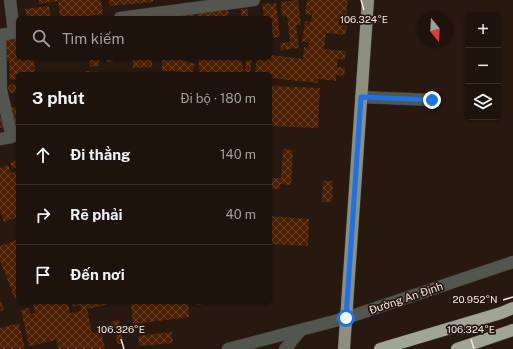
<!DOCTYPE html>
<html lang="vi">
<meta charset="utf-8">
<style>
:root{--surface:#1d120c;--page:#251b15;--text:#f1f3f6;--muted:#a09e9d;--line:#3b322d}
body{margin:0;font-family:"Public Sans",sans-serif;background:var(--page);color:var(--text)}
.controls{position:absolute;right:12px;top:12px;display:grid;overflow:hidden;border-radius:6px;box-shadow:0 1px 3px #0004}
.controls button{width:36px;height:36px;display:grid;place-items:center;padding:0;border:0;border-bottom:1px solid var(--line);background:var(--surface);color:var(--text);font:20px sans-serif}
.compass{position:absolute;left:417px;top:12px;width:36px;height:36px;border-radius:50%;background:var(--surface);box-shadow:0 1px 3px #0004;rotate:162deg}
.stop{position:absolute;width:12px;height:12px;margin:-9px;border:3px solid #1a73e8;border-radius:50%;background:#fff}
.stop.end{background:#1a73e8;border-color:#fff;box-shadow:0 1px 4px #0008}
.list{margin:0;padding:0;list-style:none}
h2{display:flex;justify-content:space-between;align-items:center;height:52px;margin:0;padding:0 16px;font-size:17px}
h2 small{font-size:13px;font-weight:400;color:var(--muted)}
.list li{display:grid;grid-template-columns:26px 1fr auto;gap:12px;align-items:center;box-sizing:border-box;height:60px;padding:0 16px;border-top:1px solid var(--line)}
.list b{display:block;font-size:15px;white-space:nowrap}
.list em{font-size:13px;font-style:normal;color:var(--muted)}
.icon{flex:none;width:22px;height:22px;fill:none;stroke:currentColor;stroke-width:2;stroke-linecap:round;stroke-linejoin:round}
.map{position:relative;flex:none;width:513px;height:349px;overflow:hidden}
.search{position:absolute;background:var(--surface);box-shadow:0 1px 3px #0004;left:16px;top:16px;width:256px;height:44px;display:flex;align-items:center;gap:10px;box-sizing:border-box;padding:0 14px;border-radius:6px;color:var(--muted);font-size:15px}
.panel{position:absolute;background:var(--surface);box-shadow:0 1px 3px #0004;left:16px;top:72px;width:256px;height:232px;border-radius:6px}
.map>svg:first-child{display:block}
.building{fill:url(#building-cross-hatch)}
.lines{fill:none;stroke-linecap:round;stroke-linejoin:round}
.minor-casing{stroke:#43352d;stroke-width:13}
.major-casing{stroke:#43352d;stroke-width:13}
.highway-casing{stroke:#43352d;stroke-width:13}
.minor{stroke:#53564e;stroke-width:12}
.major{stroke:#8a8f7f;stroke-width:12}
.highway{stroke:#a0a693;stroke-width:12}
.route{stroke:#1a73e8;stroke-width:5}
.ticks{fill:none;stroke:#f0e6e0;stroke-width:1.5}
.labels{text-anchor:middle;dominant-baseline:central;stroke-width:3.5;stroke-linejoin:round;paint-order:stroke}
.street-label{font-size:11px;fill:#f0e6e0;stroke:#271810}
.ticks-label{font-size:10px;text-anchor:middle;fill:#f0e6e0;stroke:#271810;stroke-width:3.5;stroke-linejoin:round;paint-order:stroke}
</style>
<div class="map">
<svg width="513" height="349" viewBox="0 0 513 349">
<defs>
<pattern id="building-cross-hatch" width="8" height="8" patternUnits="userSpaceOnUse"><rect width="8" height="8" fill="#4c1f00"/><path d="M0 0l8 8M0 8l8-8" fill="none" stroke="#664025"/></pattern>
</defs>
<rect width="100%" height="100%" fill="#271810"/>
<g class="building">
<polygon points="39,0 101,0 103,14 73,18 60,18 58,1 39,4"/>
<polygon points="109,0 153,0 153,2 110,6"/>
<polygon points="298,0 301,25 296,25 299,48 281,50 280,43 290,42 287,16 282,16 281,2"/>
<polygon points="307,0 348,0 346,18 339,17 339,25 347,26 345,35 326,33 324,49 346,51 345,60 338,59 337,67 345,68 344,76 336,75 336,81 318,79 318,83 270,78 270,74 255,74 257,58 270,58 270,55 303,59 304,47 308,48 309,42 302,42 305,21 311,22 312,15 305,14"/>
<polygon points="276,3 280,37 273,38 271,20 270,18 264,18 262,4"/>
<polygon points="49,6 51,18 27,18 25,9"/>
<rect x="241" y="9" width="7" height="9"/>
<polygon points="228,10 229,18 198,18 197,13"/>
<polygon points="183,14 193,15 193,18 182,18"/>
<polygon points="18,37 18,58 34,58 35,74 18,74 18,79 10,80 9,61 4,61 2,38"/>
<polygon points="89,58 99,58 99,66 90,67"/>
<polygon points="106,58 113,58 113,62 107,62"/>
<polygon points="133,58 152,58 152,67 133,68"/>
<polygon points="162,58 175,58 195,64 192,74 186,74 175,71 162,71"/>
<polygon points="198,58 241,58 244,74 226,74 226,73 200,74"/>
<polygon points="246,58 252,58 250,74 245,74"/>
<polygon points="85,71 119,73 119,74 85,74"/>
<polygon points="18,84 18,92 9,93 8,85"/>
<polygon points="270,86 320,88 318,128 270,126"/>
<polygon points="18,106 18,133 17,133 11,108"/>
<polygon points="0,113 2,113 4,128 0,128"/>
<polygon points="283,149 293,150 291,185 280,184 280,189 270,189 270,178 281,178"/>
<polygon points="17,160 18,167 12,169 10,163"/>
<polygon points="8,165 11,173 18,171 18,185 15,186 18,194 18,217 4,222 0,210 0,168"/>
<polygon points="323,181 333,181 332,202 322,202"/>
<polygon points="270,216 309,219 308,246 270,244"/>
<polygon points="16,240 18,245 18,300 16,301 0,261 0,246"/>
<polygon points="0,298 4,310 0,311"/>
<polygon points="33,302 68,302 70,313 81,311 80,305 73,307 72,302 109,302 110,304 87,309 92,333 101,331 105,349 58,349 56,340 29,346 21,310 29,308 30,314 35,313"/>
<polygon points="131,302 188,302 189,317 133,324"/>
<polygon points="195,302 214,302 214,303 195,305"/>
<polygon points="119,320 123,344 117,344 115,328 112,329 111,322"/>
<polygon points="19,323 25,349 0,349 0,328"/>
<polygon points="172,332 173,343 139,346 138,336"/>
</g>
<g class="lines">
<defs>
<g id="minor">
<polyline points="10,0 14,32"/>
<polyline points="120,18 254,0"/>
<polyline points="361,97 432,100"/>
<polyline points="0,139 12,137 1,90 0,35 18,32"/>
<polyline points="228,349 346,318 513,262"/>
<polyline points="285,349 301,330"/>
</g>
<polyline id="major" points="344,349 368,0"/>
<g id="highway">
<polyline points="380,349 501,313 513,308"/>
<polyline points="457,349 513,330"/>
</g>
</defs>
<use href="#minor" class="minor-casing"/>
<use href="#major" class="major-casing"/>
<use href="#highway" class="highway-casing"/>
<use href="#minor" class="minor"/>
<use href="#major" class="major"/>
<use href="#highway" class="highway"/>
</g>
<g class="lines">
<polyline class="route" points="346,318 361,97 432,100"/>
</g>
<path class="ticks" d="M 361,0 L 364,10M 503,300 L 513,297M 121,339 L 124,349M 471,339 L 474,349"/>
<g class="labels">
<g class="street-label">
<text transform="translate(406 298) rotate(-19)">Đường An Định</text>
</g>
</g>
<g class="ticks-label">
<text x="364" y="23">106.324°E</text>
<text x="475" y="303">20.952°N</text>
<text x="121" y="333">106.326°E</text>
<text x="471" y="333">106.324°E</text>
</g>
</svg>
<div class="controls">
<button>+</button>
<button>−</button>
<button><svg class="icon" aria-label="layers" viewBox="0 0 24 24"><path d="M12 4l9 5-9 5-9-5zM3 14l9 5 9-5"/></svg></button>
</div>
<svg class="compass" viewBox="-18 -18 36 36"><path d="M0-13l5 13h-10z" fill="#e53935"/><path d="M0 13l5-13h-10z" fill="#a09e9d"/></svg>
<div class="stop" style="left:346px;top:318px"></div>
<div class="stop end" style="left:432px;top:100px"></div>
<div class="search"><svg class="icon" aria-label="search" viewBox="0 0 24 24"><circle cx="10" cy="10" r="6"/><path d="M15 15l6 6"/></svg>Tìm kiếm</div>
<section class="panel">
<h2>3 phút<small>Đi bộ · 180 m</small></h2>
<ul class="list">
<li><svg class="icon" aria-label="ahead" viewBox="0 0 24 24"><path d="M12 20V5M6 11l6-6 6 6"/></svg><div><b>Đi thẳng</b></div><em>140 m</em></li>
<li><svg class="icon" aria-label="right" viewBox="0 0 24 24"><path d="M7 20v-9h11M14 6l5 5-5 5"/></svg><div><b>Rẽ phải</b></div><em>40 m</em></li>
<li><svg class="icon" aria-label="arrive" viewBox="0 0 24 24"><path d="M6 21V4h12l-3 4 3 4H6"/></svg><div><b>Đến nơi</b></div></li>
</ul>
</section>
</div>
